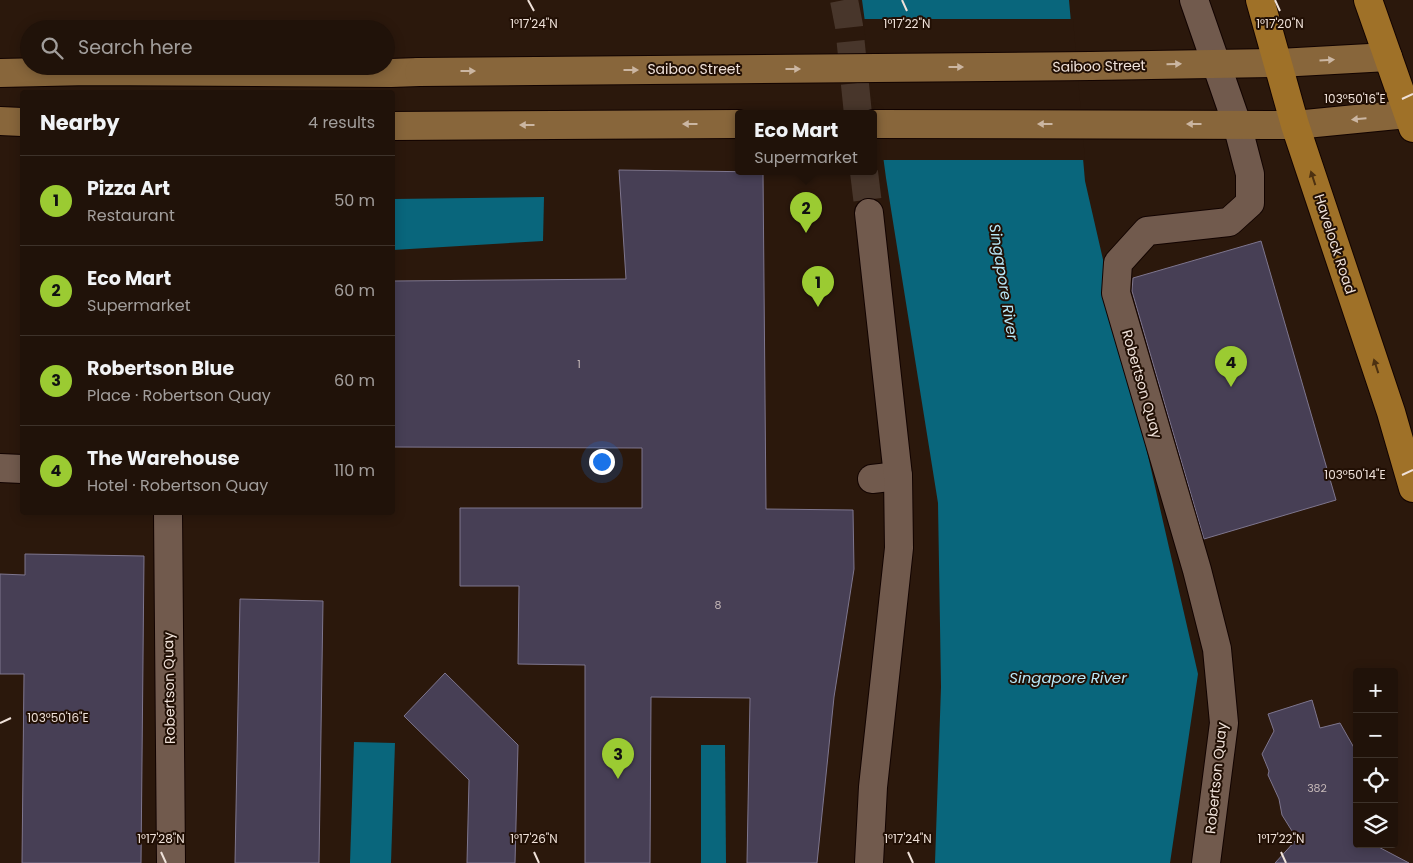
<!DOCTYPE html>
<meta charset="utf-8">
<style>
:root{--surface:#201209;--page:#2d2017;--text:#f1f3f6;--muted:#a29e9c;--line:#3d322a;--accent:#9bcb32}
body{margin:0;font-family:Poppins,sans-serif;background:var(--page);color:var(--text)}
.controls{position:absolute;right:15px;bottom:15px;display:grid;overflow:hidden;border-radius:5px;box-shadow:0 2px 12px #0003}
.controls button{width:45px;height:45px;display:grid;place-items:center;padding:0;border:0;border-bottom:1px solid var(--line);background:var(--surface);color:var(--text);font:25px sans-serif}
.you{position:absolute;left:601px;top:461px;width:18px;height:18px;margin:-12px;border:4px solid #fff;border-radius:50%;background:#1a73e8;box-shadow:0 0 0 8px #1a73e833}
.badge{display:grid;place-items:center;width:32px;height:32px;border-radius:50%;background:var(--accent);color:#111;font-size:16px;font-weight:700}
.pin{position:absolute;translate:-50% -41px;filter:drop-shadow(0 1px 2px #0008)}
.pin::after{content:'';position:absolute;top:26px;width:18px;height:15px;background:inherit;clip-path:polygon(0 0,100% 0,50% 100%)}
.popup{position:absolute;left:735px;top:110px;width:142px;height:65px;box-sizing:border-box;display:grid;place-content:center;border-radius:5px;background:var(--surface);filter:drop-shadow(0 1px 4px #0005);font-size:16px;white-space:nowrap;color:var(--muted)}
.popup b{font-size:19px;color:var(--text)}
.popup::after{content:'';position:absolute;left:50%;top:100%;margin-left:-10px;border:10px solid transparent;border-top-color:var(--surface)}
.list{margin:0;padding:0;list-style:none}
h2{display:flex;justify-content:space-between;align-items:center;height:65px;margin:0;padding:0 20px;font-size:21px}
h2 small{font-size:16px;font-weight:400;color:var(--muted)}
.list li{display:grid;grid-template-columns:32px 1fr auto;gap:15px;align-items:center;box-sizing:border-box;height:90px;padding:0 20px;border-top:1px solid var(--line)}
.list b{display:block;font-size:19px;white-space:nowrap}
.list p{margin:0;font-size:16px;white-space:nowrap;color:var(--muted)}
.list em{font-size:16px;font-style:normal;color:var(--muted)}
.icon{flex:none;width:28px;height:28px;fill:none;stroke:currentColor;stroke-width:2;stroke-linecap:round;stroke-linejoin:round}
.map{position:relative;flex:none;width:1413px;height:863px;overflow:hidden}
.search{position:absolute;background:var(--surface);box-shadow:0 2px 12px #0003;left:20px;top:20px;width:375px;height:55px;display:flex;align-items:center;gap:12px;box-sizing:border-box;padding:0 18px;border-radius:28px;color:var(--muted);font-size:19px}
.panel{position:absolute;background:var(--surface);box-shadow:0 2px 12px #0003;left:20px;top:90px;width:375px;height:425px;border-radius:5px}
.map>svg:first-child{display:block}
.water{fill:#09667c}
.pier{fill:#2b180c}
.building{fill:#473f55;stroke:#7e768e}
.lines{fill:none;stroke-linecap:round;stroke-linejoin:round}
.street-tunnel{stroke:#48362b;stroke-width:28;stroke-dasharray:28 14;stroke-linecap:butt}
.street-casing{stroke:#120300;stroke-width:30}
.secondary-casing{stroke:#120300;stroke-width:30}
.primary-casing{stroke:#120300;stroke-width:30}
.street{stroke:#715a4d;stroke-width:28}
.secondary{stroke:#88663b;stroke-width:28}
.primary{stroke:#9f7128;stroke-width:28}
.secondary-bridge-casing{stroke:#120300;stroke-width:30;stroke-linecap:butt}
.secondary-bridge{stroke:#88663b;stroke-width:28}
.oneway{fill:#cbb6a2}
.oneway2{fill:#4d3111}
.ticks{fill:none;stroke:#efe1d9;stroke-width:2}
.labels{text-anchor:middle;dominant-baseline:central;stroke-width:4;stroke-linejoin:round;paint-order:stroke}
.number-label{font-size:11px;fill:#c5b8b8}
.street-label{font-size:14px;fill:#efe1d9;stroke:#210f04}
.water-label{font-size:15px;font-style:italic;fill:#b8e8f8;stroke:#210f04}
.ticks-label{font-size:12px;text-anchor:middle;fill:#efe1d9;stroke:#210f04;stroke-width:4;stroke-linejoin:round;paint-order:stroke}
</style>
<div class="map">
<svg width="1413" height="863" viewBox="0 0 1413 863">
<rect width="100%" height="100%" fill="#2b180c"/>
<g class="water">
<polygon points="862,0 1069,0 1085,181 1198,674 1170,863 935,863 941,687 938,503 886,178"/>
<polygon points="544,197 543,241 393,250 393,199"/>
<polygon points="354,742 395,743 391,863 350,863"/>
<polygon points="701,745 725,745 726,863 701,863"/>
</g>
<polygon class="pier" points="863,19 1073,19 1085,160 881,160"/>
<g class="building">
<polygon points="619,170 763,172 766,509 853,510 854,569 834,697 817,863 747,863 750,698 651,697 650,863 585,863 585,665 518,664 519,586 460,586 460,508 642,508 642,448 392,447 392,281 626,279"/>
<polygon points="1261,241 1336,500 1204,539 1132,291 1133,278"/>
<polygon points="25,554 144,556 141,863 22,863 24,674 0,674 0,574 25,575"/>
<polygon points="240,599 323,601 319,863 235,863"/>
<polygon points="445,673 518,745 515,863 467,863 469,780 404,716"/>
<polygon points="1312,700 1320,728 1340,723 1357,753 1357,844 1373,844 1409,863 1275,863 1297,839 1282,815 1279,799 1268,775 1269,771 1262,754 1274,731 1268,714"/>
</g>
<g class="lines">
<g class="street-tunnel">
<polyline points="844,0 849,26 858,114"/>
<polyline points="864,172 869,213"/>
</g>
<defs>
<g id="street">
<polyline points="1194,0 1237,124 1250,174 1250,203 1229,222 1147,231 1118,263 1116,293 1197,570 1217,649 1224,723 1206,863"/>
<polyline points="0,468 22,469"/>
<polyline points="872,479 898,476"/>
<polyline points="168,512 171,863"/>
<polyline points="869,863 873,787 899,548 898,476 869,213"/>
</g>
<g id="secondary">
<polyline points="1091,66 1279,63 1388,57"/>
<polyline points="0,73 89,71 391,73 419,72"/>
<polyline points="0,121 22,122"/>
<polyline points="874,124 1295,125 1407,114"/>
<polyline points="392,126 738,124"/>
</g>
<g id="primary">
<polyline points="1260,0 1295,125 1391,412 1413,488"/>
<polyline points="1368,0 1413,128"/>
</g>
</defs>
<use href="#street" class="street-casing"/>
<use href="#secondary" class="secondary-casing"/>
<use href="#primary" class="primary-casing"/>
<use href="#street" class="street"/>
<use href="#secondary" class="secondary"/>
<use href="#primary" class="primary"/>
<defs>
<polyline id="secondary-bridge" points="419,72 1091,66"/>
</defs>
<use href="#secondary-bridge" class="secondary-bridge-casing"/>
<use href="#secondary-bridge" class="secondary-bridge"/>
</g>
<defs><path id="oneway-solid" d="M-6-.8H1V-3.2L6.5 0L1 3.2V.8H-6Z" transform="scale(1.25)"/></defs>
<g class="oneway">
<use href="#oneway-solid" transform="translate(1327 60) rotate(-3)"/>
<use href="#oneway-solid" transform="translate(1174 64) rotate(-2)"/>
<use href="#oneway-solid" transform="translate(956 67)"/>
<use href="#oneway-solid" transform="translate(793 69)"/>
<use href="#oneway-solid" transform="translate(631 70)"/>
<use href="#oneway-solid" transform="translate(468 71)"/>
<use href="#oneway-solid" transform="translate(1359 119) rotate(175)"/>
<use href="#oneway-solid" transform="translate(690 124) rotate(180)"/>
<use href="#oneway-solid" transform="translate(1045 124) rotate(180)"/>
<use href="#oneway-solid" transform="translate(1194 124) rotate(-180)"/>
<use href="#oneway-solid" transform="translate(527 125) rotate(180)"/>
</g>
<g class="oneway2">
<use href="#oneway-solid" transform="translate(1313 178) rotate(-108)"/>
<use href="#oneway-solid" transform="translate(1376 366) rotate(-108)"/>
</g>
<path class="ticks" d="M 528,0 L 534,11M 902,0 L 907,11M 1275,0 L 1280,11M 1402,99 L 1413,94M 1402,475 L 1413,470M 0,723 L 11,718M 161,852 L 166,863M 534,852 L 539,863M 908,852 L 913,863M 1281,852 L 1286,863"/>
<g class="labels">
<g class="number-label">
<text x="579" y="364">1</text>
<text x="718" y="605">8</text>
<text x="1317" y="788">382</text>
</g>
<g class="street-label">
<text transform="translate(1099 66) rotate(-1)">Saiboo Street</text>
<text x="694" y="69">Saiboo Street</text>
<text transform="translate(1335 244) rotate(72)">Havelock Road</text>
<text transform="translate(1142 384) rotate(74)">Robertson Quay</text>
<text transform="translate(169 688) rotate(-91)">Robertson Quay</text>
<text transform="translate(1216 778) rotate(-84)">Robertson Quay</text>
</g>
<g class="water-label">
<text transform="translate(1004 282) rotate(81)">Singapore River</text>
<text x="1068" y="677">Singapore River</text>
</g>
</g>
<g class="ticks-label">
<text x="1280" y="28">1°17'20"N</text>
<text x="534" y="28">1°17'24"N</text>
<text x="907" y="28">1°17'22"N</text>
<text x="1355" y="103">103°50'16"E</text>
<text x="1355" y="479">103°50'14"E</text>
<text x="58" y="722">103°50'16"E</text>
<text x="161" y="843">1°17'28"N</text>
<text x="534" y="843">1°17'26"N</text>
<text x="908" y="843">1°17'24"N</text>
<text x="1281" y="843">1°17'22"N</text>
</g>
</svg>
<div class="controls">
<button>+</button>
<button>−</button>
<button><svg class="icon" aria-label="locate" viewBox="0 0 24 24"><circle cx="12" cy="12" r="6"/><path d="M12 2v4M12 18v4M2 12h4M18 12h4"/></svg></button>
<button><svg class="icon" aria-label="layers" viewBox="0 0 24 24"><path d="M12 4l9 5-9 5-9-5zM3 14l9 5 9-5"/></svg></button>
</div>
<div class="you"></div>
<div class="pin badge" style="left:818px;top:307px">1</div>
<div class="pin badge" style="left:806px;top:233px">2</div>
<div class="popup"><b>Eco Mart</b>Supermarket</div>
<div class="pin badge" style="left:618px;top:779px">3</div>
<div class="pin badge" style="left:1231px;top:387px">4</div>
<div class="search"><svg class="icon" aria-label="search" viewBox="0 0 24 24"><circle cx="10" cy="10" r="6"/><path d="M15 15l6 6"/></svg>Search here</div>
<section class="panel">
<h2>Nearby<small>4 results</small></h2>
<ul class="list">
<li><span class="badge">1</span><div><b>Pizza Art</b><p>Restaurant</p></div><em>50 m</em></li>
<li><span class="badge">2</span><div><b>Eco Mart</b><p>Supermarket</p></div><em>60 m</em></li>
<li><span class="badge">3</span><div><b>Robertson Blue</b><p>Place · Robertson Quay</p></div><em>60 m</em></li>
<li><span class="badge">4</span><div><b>The Warehouse</b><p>Hotel · Robertson Quay</p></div><em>110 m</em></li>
</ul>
</section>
</div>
